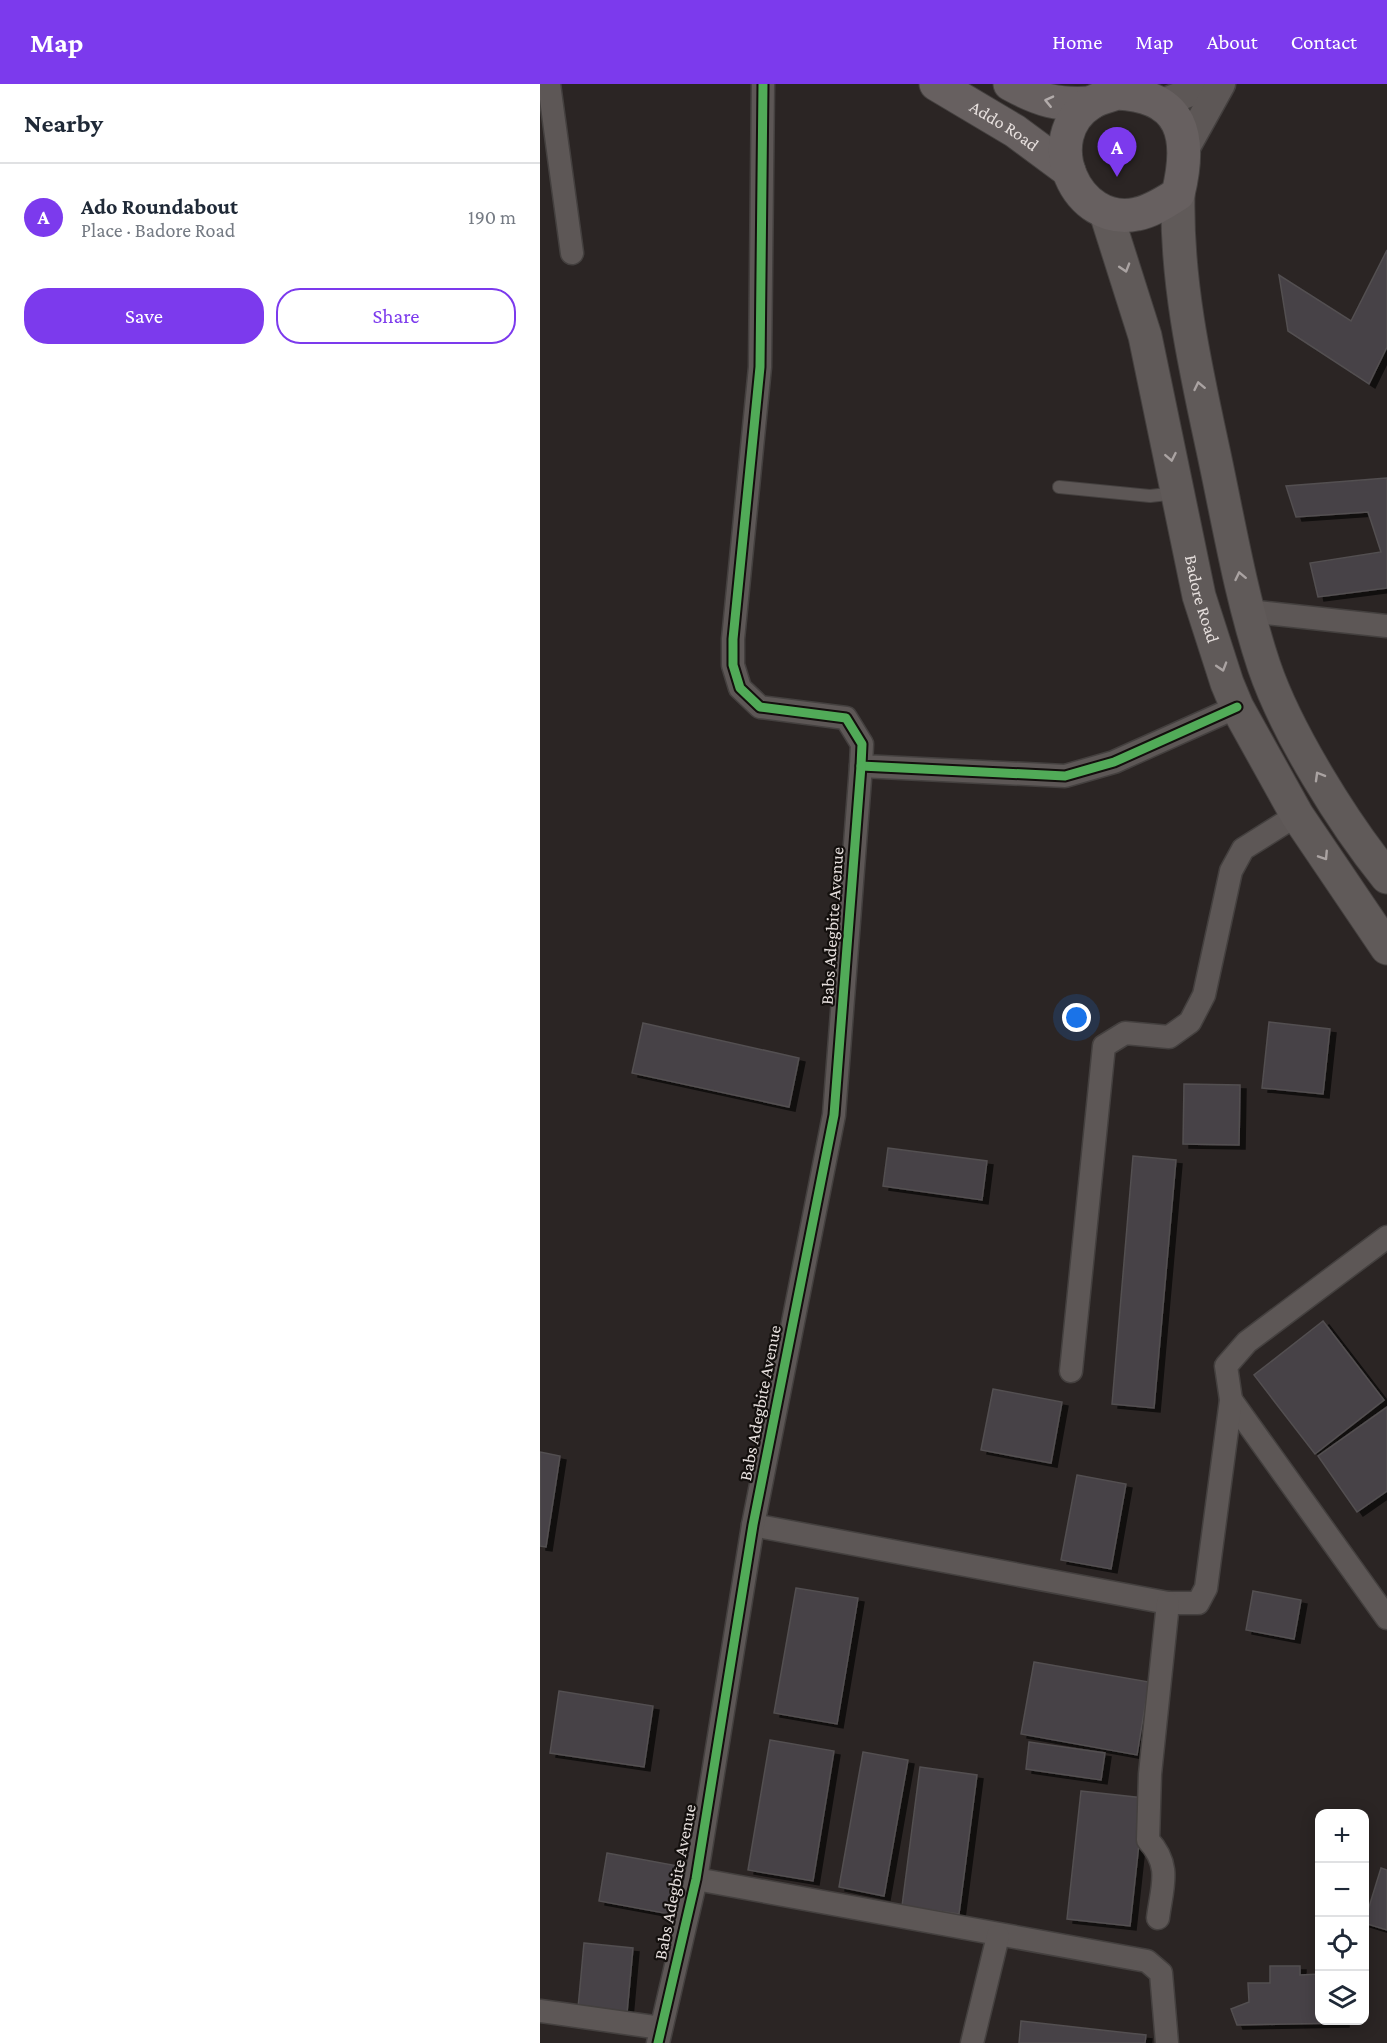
<!DOCTYPE html>
<meta charset="utf-8">
<style>
:root{--surface:#fff;--page:#f2f2f3;--text:#1f2937;--muted:#747a83;--line:#e0e1e3;--accent:#7c3aed}
body{margin:0;font-family:"Crimson Pro",serif;background:var(--page);color:var(--text)}
.controls{position:absolute;right:18px;bottom:18px;display:grid;overflow:hidden;border-radius:12px;box-shadow:0 3px 15px #0003}
.controls button{width:54px;height:54px;display:grid;place-items:center;padding:0;border:0;border-bottom:2px solid var(--line);background:var(--surface);color:var(--text);font:30px sans-serif}
.you{position:absolute;left:537px;top:934px;width:21px;height:21px;margin:-15px;border:4px solid #fff;border-radius:50%;background:#1a73e8;box-shadow:0 0 0 9px #1a73e833}
.badge{display:grid;place-items:center;width:39px;height:39px;border-radius:50%;background:var(--accent);color:#fff;font-size:20px;font-weight:700}
.pin{position:absolute;translate:-50% -50px;filter:drop-shadow(0 2px 3px #0008)}
.pin::after{content:'';position:absolute;top:32px;width:21px;height:18px;background:inherit;clip-path:polygon(0 0,100% 0,50% 100%)}
.list{margin:0;padding:0;list-style:none}
h2{display:flex;justify-content:space-between;align-items:center;height:78px;margin:0;padding:0 24px;font-size:26px}
h2 small{font-size:20px;font-weight:400;color:var(--muted)}
.list li{display:grid;grid-template-columns:39px 1fr auto;gap:18px;align-items:center;box-sizing:border-box;height:108px;padding:0 24px;border-top:2px solid var(--line)}
.list b{display:block;font-size:22px;white-space:nowrap}
.list p{margin:0;font-size:20px;white-space:nowrap;color:var(--muted)}
.list em{font-size:20px;font-style:normal;color:var(--muted)}
.actions{display:flex;gap:12px;padding:18px 24px}
.actions a{flex:1;padding:14px 0;border:2px solid var(--accent);border-radius:24px;text-align:center;font-size:21px;color:var(--accent)}
.actions .main{background:var(--accent);color:#fff}
.icon{flex:none;width:33px;height:33px;fill:none;stroke:currentColor;stroke-width:2;stroke-linecap:round;stroke-linejoin:round}
.map{position:relative;flex:none;width:847px;height:1959px;overflow:hidden}
header{display:flex;align-items:center;gap:36px;box-sizing:border-box;height:84px;padding:0 30px;background:var(--accent);color:#fff}
header strong{font-size:28px}
nav{display:flex;gap:33px;margin-inline-start:auto;font-size:21px}
main{display:flex}
aside{flex:1;background:var(--surface)}
.map>svg:first-child{display:block}
.building{fill:#474246;stroke:#534f51;stroke-width:1.5;filter:url(#shadow)}
.lines{fill:none;stroke-linecap:round;stroke-linejoin:round}
.service-casing{stroke:#44403f;stroke-width:14}
.minor-casing{stroke:#44403f;stroke-width:25}
.tertiary-casing{stroke:#44403f;stroke-width:31}
.secondary-casing{stroke:#44403f;stroke-width:35}
.primary-casing{stroke:#44403f;stroke-width:35}
.service{stroke:#5d5756;stroke-width:12}
.minor{stroke:#5d5756;stroke-width:22}
.tertiary{stroke:#5d5756;stroke-width:28}
.secondary{stroke:#605a59;stroke-width:33}
.primary{stroke:#676060;stroke-width:33}
.cycleway-casing{stroke:#130f0d;stroke-width:13}
.cycleway{stroke:#51ab58;stroke-width:9}
.oneway{stroke:#b3acab}
.oneway2{stroke:#aaa3a2}
.labels{text-anchor:middle;dominant-baseline:central;stroke-width:4.5;stroke-linejoin:round;paint-order:stroke}
.street-label{font-size:18px;fill:#e6dfdd;stroke:#130f0d}
</style>
<header>
<strong>Map</strong>
<nav><a>Home</a><a>Map</a><a>About</a><a>Contact</a></nav>
</header>
<main>
<aside>
<h2>Nearby<small></small></h2>
<ul class="list">
<li><span class="badge">A</span><div><b>Ado Roundabout</b><p>Place · Badore Road</p></div><em>190 m</em></li>
</ul>
<div class="actions"><a class="main">Save</a><a>Share</a></div>
</aside>
<div class="map">
<svg width="847" height="1959" viewBox="0 0 847 1959">
<defs>
<filter id="shadow"><feDropShadow dx="6" dy="4" stdDeviation="0" flood-color="#0009"/></filter>
</defs>
<rect width="100%" height="100%" fill="#2b2524"/>
<g class="building">
<polygon points="847,166 847,263 829,300 748,247 739,191 811,237"/>
<polygon points="847,394 847,504 778,513 770,479 841,468 828,428 756,433 746,402"/>
<polygon points="729,938 790,945 783,1010 722,1004"/>
<polygon points="103,939 259,974 249,1023 92,989"/>
<polygon points="644,1000 700,1001 699,1061 643,1060"/>
<polygon points="348,1064 447,1077 442,1116 343,1102"/>
<polygon points="593,1072 636,1076 614,1324 572,1320"/>
<polygon points="783,1237 844,1316 775,1370 714,1291"/>
<polygon points="453,1305 522,1318 511,1379 441,1366"/>
<polygon points="847,1323 847,1407 817,1428 778,1372"/>
<polygon points="0,1368 20,1372 6,1463 0,1462"/>
<polygon points="537,1391 586,1400 571,1485 521,1476"/>
<polygon points="256,1504 318,1514 297,1640 234,1629"/>
<polygon points="713,1507 761,1516 754,1555 706,1546"/>
<polygon points="494,1578 609,1598 597,1671 481,1650"/>
<polygon points="19,1607 113,1622 104,1683 10,1669"/>
<polygon points="230,1656 294,1667 273,1797 208,1786"/>
<polygon points="489,1658 565,1669 561,1696 486,1685"/>
<polygon points="323,1668 368,1676 344,1812 299,1803"/>
<polygon points="380,1683 437,1691 419,1830 362,1822"/>
<polygon points="541,1707 604,1714 590,1842 527,1835"/>
<polygon points="67,1769 138,1782 129,1830 59,1817"/>
<polygon points="841,1784 847,1786 847,1846 824,1839"/>
<polygon points="44,1859 93,1864 87,1929 38,1924"/>
<polygon points="730,1882 760,1882 760,1891 780,1890 780,1936 803,1936 803,1939 697,1941 691,1925 709,1918 708,1899 730,1899"/>
<polygon points="481,1937 606,1951 605,1959 479,1959"/>
</g>
<g class="lines">
<defs>
<polyline id="service" points="519,403 610,412 637,409"/>
<g id="minor">
<polyline points="9,0 32,169"/>
<polyline points="223,0 220,283 193,555 193,581 200,604 220,623 306,634 322,660 321,682 525,692 574,678 697,623"/>
<polyline points="708,527 847,542"/>
<polyline points="531,1287 564,962 585,949 629,953 650,938 664,911 691,787 703,765 757,731"/>
<polyline points="691,1316 847,1534"/>
<polyline points="213,1441 628,1519 658,1519 666,1504 691,1316 686,1282 707,1258 847,1153"/>
<polyline points="156,1795 607,1877 621,1889 627,1959"/>
<path d="M 618,1834 C 622,1802 632,1782 608,1756 L 610,1690 L 628,1519"/>
<polyline points="0,1927 121,1944"/>
<polyline points="118,1959 156,1795 213,1441 294,1031 321,682"/>
<polyline points="432,1959 458,1852"/>
</g>
<g id="tertiary">
<polyline points="620,20 671,0"/>
<polyline points="646,63 681,0"/>
</g>
<g id="secondary">
<path d="M 638,110 C 636,195 654,278 672,361 C 688,434 700,510 724,582 C 746,647 803,739 847,793"/>
<path id="s1" d="M 566,129 L 605,252 L 659,512 L 687,599 L 697,623 L 757,731 L 847,864"/>
</g>
<g id="primary">
<path id="s2" d="M 396,0 L 475,47 L 529,87"/>
<path d="M 470,0 C 501,17 517,21 551,19"/>
<path d="M 577,9 C 644,12 652,53 638,110 C 625,118 612,127 597,130 C 536,144 497,53 551,19 C 558,14 569,12 577,9 Z"/>
</g>
</defs>
<use href="#service" class="service-casing"/>
<use href="#minor" class="minor-casing"/>
<use href="#tertiary" class="tertiary-casing"/>
<use href="#secondary" class="secondary-casing"/>
<use href="#primary" class="primary-casing"/>
<use href="#service" class="service"/>
<use href="#minor" class="minor"/>
<use href="#tertiary" class="tertiary"/>
<use href="#secondary" class="secondary"/>
<use href="#primary" class="primary"/>
<defs>
<g id="cycleway">
<polyline points="223,0 220,283 193,555 193,581 200,604 220,623 306,634 322,660 321,682 525,692 574,678 697,623"/>
<polyline points="118,1959 156,1795 213,1441 294,1031 321,682"/>
</g>
</defs>
<use href="#cycleway" class="cycleway-casing"/>
<use href="#cycleway" class="cycleway"/>
</g>
<defs><path id="oneway-chevron" d="M-2-3.5L2.5 0L-2 3.5" fill="none" stroke-width="1.6" stroke-linecap="round" stroke-linejoin="round" transform="scale(1.5)"/></defs>
<use class="oneway" href="#oneway-chevron" transform="translate(509 17) rotate(-167)"/>
<g class="oneway2">
<use href="#oneway-chevron" transform="translate(585 184) rotate(73)"/>
<use href="#oneway-chevron" transform="translate(659 302) rotate(-102)"/>
<use href="#oneway-chevron" transform="translate(631 373) rotate(79)"/>
<use href="#oneway-chevron" transform="translate(700 492) rotate(-102)"/>
<use href="#oneway-chevron" transform="translate(682 583) rotate(73)"/>
<use href="#oneway-chevron" transform="translate(779 692) rotate(-120)"/>
<use href="#oneway-chevron" transform="translate(784 772) rotate(57)"/>
</g>
<g class="labels">
<g class="street-label">
<text stroke="none"><textPath href="#s2" startOffset="80">Addo Road</textPath></text>
<text stroke="none"><textPath href="#s1" startOffset="398">Badore Road</textPath></text>
<text transform="translate(292 842) rotate(-86)">Babs Adegbite Avenue</text>
<text transform="translate(220 1319) rotate(-79)">Babs Adegbite Avenue</text>
<text transform="translate(135 1798) rotate(-79)">Babs Adegbite Avenue</text>
</g>
</g>
</svg>
<div class="controls">
<button>+</button>
<button>−</button>
<button><svg class="icon" aria-label="locate" viewBox="0 0 24 24"><circle cx="12" cy="12" r="6"/><path d="M12 2v4M12 18v4M2 12h4M18 12h4"/></svg></button>
<button><svg class="icon" aria-label="layers" viewBox="0 0 24 24"><path d="M12 4l9 5-9 5-9-5zM3 14l9 5 9-5"/></svg></button>
</div>
<div class="you"></div>
<div class="pin badge" style="left:577px;top:93px">A</div>
</div>
</main>
